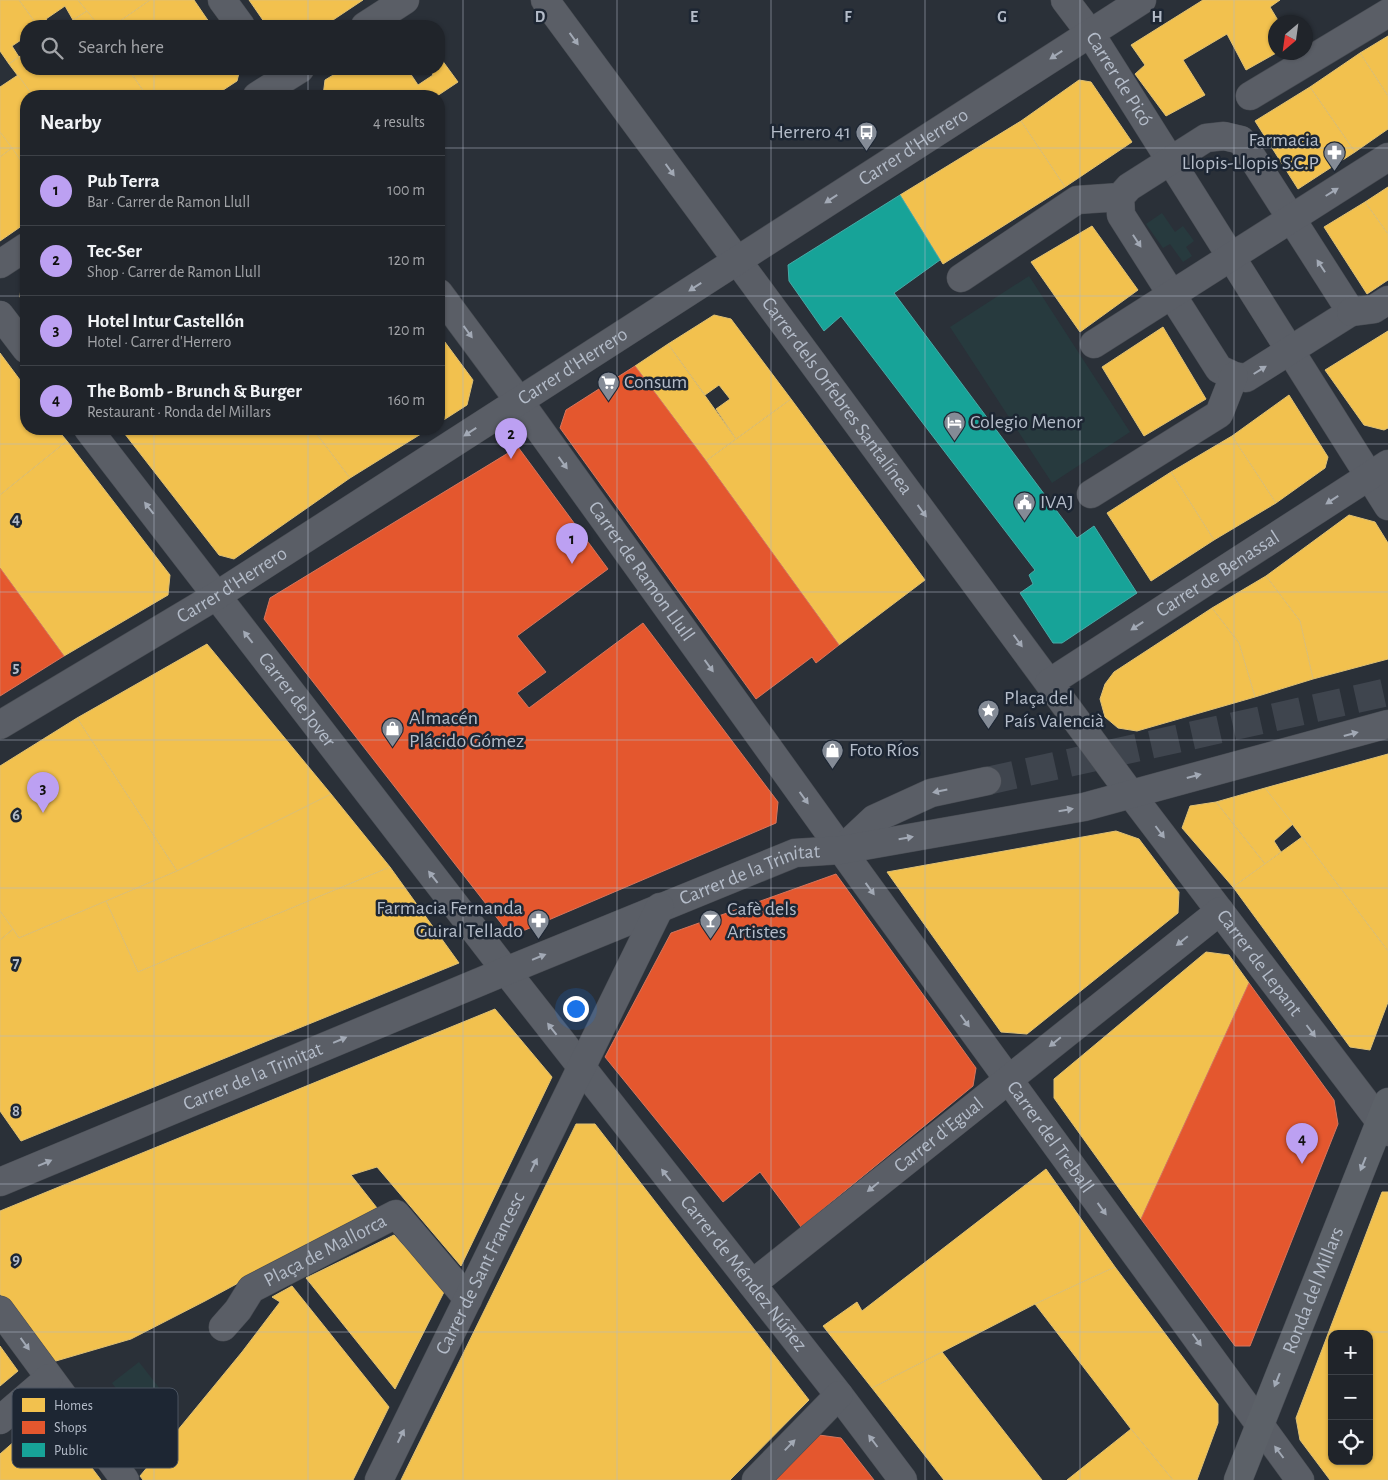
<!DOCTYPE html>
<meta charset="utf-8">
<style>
:root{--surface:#20242a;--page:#2d3036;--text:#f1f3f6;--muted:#a2a4a8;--line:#3d4147;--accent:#bca0f2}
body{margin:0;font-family:"Alegreya Sans",sans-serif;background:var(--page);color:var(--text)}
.controls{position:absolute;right:15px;bottom:15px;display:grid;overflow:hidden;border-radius:10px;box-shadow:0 1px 4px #0004}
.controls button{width:45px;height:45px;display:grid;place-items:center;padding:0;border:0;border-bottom:1px solid var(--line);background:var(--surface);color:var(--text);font:25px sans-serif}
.compass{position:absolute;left:1268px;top:15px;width:45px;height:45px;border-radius:50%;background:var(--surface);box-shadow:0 1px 4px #0004;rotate:209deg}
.you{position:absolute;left:575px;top:1008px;width:18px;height:18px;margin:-12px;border:4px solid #fff;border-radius:50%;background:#1a73e8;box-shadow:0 0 0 8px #1a73e833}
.badge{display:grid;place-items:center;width:32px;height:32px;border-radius:50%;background:var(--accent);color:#111;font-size:16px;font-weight:700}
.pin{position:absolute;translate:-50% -41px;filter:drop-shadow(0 1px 2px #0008)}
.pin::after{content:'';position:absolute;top:26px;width:18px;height:15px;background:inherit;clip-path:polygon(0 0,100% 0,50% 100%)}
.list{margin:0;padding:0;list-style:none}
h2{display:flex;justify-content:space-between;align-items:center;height:65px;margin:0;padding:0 20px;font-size:21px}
h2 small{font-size:16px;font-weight:400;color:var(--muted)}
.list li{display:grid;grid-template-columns:32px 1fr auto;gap:15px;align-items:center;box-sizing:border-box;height:70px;padding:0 20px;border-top:1px solid var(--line)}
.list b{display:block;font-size:19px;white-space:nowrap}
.list p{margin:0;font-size:16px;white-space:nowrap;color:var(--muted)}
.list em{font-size:16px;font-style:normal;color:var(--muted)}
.icon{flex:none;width:28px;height:28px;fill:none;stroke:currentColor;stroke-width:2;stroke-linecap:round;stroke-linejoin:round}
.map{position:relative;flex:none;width:1388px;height:1480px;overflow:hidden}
.search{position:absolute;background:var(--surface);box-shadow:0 1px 4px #0004;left:20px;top:20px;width:425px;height:55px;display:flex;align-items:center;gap:12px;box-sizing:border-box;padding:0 18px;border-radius:20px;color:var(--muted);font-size:19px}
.panel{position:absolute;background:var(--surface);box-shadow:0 1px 4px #0004;left:20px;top:90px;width:425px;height:345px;border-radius:20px}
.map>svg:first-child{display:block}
.green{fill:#273a3e}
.homes{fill:#f2c14e;stroke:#dfc073;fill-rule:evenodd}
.shops{fill:#e4572e;stroke:#d6755c}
.public{fill:#17a398;stroke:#46aaa7}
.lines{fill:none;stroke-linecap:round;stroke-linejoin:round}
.minor-tunnel{stroke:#3f454e;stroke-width:28;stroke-dasharray:28 14;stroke-linecap:butt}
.minor-casing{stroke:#484c53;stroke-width:29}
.major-casing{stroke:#484c55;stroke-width:29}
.minor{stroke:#5a5e66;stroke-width:28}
.major{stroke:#5c6168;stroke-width:28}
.oneway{fill:#a2a9b5}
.oneway2{fill:#a2aab6}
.grid{fill:none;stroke:#b4bcc9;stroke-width:1;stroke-opacity:0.55}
.labels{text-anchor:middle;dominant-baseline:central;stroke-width:5;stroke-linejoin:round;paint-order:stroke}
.street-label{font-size:20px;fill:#b4bcc9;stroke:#1d2633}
.poi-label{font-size:20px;fill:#b4bcc9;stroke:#1d2633;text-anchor:start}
.key{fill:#1d2633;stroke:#4a5360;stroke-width:1}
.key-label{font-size:14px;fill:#b4bcc9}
.grid-label{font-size:16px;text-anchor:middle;font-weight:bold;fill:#b4bcc9;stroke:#1d2633;stroke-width:5;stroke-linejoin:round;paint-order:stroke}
</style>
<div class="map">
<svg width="1388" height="1480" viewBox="0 0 1388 1480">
<rect width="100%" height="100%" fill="#2a3038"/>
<g class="green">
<polygon points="1162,213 1175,232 1183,226 1194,241 1186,247 1192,256 1183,262 1170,244 1163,248 1146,224"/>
<polygon points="1029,276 1130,432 1052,483 950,327"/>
<polygon points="139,1362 160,1389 133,1411 112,1383"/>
</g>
<g class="homes">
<polygon points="0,0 19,0 38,26 26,26 26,41 24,38 12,46 19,57 9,64 0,51"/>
<polygon points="19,0 78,0 87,11 73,20 65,6 46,19 51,26 38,26"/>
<polygon points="78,0 150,0 113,26 99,26"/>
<polygon points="150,0 194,0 207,19 197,26 113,26"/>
<polygon points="249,0 363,0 324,26 267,26"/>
<polygon points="1203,0 1280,0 1270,7 1279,22 1276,22 1276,52 1278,52 1246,70 1227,34 1183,60 1205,95 1166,116 1135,74 1145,65 1131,45"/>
<polygon points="87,11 99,26 64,26 73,20"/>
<polygon points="207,19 213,26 197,26"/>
<polygon points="1388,36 1388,96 1360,53"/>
<polygon points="26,52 26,69 128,69 147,96 33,96 9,64"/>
<polygon points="1360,53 1388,96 1388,129 1355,152 1310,87"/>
<polygon points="439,56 458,82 437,96 377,96 374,91 367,96 323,96 325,80 343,69 409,69 408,70 418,85 433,75 429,69 439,69"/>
<polygon points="137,69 240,69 237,81 214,96 147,96 131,73"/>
<polygon points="18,75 33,96 26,96 26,168 0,132 0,87"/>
<polygon points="1079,80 1091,82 1132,142 1065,187 1021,121"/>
<polygon points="1310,87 1355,152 1298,189 1255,121"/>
<polygon points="1021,121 1065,187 943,264 900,195"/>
<polygon points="0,132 12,148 0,157"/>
<polygon points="12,148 26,168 26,223 0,241 0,157"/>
<polygon points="1388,187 1388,234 1365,202"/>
<polygon points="1365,202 1388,234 1388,280 1367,294 1324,227"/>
<polygon points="1092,226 1138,290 1080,332 1031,262"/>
<polygon points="26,275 26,305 20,297 22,277"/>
<polygon points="714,315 731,319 791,399 736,439 716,409 730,399 719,385 705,395 668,344"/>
<polygon points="1163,327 1206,399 1144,436 1102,367"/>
<polygon points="1388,331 1388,428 1384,430 1364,425 1325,370"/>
<polygon points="439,334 473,380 467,405 439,423"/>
<polygon points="668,344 736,439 706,461 635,366"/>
<polygon points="0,353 26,388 26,429 57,429 67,441 0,495"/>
<polygon points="1289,395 1328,457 1325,468 1276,503 1232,436"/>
<polygon points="791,399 925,580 839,645 706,461"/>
<polygon points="121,429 313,429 350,478 234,559 219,555"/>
<polygon points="313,429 429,429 350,478"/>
<polygon points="1232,436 1276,503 1214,540 1171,472"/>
<polygon points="67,441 170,575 168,595 64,656 0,568 0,495"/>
<polygon points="1171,472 1214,540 1151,581 1107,513"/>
<polygon points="1349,515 1375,522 1388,543 1388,659 1313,679 1300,621 1266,576"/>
<polygon points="1266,576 1300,621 1313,679 1255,697 1239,643 1212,608"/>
<polygon points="1212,608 1239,643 1255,697 1137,731 1118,728 1105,717 1100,699 1105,684 1114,672"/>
<polygon points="207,644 331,794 177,871 77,718"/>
<polygon points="77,718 177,871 19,938 0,911 0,766"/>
<polygon points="1388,754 1388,951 1265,788"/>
<polygon points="1265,788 1293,824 1274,841 1281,852 1265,864 1216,802"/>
<polygon points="331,794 390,867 138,972 106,901 177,871"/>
<polygon points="1216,802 1265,864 1233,887 1182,828 1190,806"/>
<polygon points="1116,831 1139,839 1179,892 1178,913 1027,1034 1001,1032 887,872"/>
<polygon points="1302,837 1388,951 1388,1002 1370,1050 1350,1047 1233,887"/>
<polygon points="390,867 459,963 21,1141 0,1111 0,940 13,929 19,938 106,901 138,972"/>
<polygon points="0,911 13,929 0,940"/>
<polygon points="1206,952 1229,955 1249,983 1141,1219 1054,1098 1054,1079"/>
<polygon points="495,1009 552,1077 461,1266 377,1167 351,1175 377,1208 205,1301 131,1339 49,1363 0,1294 0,1211"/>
<polygon points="576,1124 595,1124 809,1400 730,1480 401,1480"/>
<polygon points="1046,1169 1115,1267 1035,1304 872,1388 823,1326 857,1302 862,1311"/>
<path d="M 1382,1192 L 1388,1192 L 1388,1480 L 1330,1480 L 1300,1440 L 1296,1418 ZM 1332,1334 L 1369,1334 L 1369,1461 L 1332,1461 Z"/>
<polygon points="394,1235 445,1290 395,1389 306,1278"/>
<polygon points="1115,1267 1218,1404 1218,1423 1197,1480 1173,1480 1131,1429 1035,1304"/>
<polygon points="292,1286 389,1407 353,1480 143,1480 140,1476 242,1352 280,1302 272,1297"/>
<polygon points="0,1346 18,1371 0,1386"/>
<polygon points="942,1352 1042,1480 944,1480 872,1388"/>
<polygon points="49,1411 101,1480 0,1480 0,1454"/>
<polygon points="1131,1429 1173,1480 1067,1480"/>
</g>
<g class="shops">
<polygon points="635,366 706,461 839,645 816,663 812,657 756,699 560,428 566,410"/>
<polygon points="518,447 608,569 517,636 546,672 517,693 529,708 643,623 778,802 776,823 511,936 264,619 270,598"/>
<polygon points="0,568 64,656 0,696"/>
<polygon points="836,874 976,1068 973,1086 801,1227 760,1172 723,1202 605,1057 671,933"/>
<polygon points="1249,983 1334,1100 1338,1124 1250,1346 1235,1346 1141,1219"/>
<polygon points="819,1435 841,1438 874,1480 775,1480"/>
</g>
<polygon class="public" points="900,195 940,260 894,293 1077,538 1094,526 1137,593 1062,643 1053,643 1020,593 1033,584 1029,575 1035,570 841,316 824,331 789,281 788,265"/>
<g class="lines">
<polyline class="minor-tunnel" points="987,781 1388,692"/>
<defs>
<g id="minor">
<polyline points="222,0 241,26"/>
<path id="s1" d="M 545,0 L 1130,793 L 1388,1132"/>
<path id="s2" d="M 1065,0 L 1090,33 L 1388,506"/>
<polyline points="365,26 405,0"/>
<polyline points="257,96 300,69"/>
<polyline points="1250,96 1388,13"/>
<polyline points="0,264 26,247"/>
<polyline points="961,278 1077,200 1120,197 1129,187 1206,138 1224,136 1241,140 1351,312 1246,378 1234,376 1219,369 1121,215 1120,197"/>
<path id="s3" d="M 439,293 L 519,401 L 861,877 L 1300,1480"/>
<polyline points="1351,312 1374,309 1388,300"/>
<polyline points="0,315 26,349"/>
<polyline points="1094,344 1388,157"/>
<path id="s4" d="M 88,429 L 506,971 L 839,1395 L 903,1480"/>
<polyline points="1091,494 1219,414 1234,376"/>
<path id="s5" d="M 1049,683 L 1388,464"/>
<path id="s6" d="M 0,725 L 216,596 L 1142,0"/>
<polyline points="841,850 874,819 931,793 987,781"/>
<path id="s7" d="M 0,1182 L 506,971 L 795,853 L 841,850 L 1084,807 L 1388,724"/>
<path id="s8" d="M 752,1284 L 1220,911"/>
<polyline points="0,1310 125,1480"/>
<path id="s9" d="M 223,1327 L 238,1310 L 251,1289 L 396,1214 L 468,1299"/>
<polyline points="0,1420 49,1378"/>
<path id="s10" d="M 379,1480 L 660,907"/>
<polyline points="756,1480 839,1395"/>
</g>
<g id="major">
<path id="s11" d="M 1238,1480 L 1388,1102"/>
</g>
</defs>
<use href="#minor" class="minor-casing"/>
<use href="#major" class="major-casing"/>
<use href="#minor" class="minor"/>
<use href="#major" class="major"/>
</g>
<defs><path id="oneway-solid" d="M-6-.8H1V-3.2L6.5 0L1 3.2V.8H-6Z" transform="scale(1.25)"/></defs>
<g class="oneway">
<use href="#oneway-solid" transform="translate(574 39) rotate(54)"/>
<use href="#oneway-solid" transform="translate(1056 55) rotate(147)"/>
<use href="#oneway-solid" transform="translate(670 170) rotate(54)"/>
<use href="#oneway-solid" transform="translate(1332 192) rotate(-32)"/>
<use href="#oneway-solid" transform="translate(831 199) rotate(147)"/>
<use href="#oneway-solid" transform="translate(1137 241) rotate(57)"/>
<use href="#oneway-solid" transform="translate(1321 266) rotate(-123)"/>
<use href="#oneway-solid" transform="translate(695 287) rotate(147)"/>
<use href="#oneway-solid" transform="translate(468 332) rotate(54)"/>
<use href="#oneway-solid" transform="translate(1260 370) rotate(-32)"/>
<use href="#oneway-solid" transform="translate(470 432) rotate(147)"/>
<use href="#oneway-solid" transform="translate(563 463) rotate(54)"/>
<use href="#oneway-solid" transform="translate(1332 500) rotate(147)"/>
<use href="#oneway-solid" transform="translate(149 508) rotate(-128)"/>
<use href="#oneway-solid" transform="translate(922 511) rotate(54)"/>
<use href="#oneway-solid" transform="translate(1137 626) rotate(147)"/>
<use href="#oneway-solid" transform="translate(248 637) rotate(-128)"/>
<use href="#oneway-solid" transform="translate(1018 641) rotate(54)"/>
<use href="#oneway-solid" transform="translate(709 666) rotate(54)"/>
<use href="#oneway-solid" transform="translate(1351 734) rotate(-15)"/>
<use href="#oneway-solid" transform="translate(1194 776) rotate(-15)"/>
<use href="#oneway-solid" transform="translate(940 791) rotate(168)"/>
<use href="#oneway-solid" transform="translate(804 798) rotate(54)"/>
<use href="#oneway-solid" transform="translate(1066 810) rotate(-10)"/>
<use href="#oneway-solid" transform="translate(1160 832) rotate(53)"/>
<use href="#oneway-solid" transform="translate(906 838) rotate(-10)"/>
<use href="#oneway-solid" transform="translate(433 877) rotate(-128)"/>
<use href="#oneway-solid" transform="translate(870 889) rotate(54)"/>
<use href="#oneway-solid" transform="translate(1182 941) rotate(141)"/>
<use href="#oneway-solid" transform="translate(539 957) rotate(-22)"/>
<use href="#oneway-solid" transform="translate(965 1021) rotate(54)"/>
<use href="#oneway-solid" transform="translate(552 1029) rotate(-128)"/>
<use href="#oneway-solid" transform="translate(1311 1031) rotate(53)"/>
<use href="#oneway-solid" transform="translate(340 1040) rotate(-23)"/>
<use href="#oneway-solid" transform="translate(1055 1042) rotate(141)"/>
<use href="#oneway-solid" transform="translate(45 1163) rotate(-23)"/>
<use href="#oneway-solid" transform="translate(534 1165) rotate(-64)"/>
<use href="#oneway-solid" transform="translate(666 1175) rotate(-128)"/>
<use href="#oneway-solid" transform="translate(873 1187) rotate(141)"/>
<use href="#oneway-solid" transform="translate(1102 1209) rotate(54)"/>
<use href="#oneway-solid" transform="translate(1197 1340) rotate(54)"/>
<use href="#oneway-solid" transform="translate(25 1344) rotate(54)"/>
<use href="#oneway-solid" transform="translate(401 1436) rotate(-64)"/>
<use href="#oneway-solid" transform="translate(873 1441) rotate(-127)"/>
<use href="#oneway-solid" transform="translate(790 1445) rotate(-46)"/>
<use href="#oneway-solid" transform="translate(1279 1452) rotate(-127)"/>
</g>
<g class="oneway2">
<use href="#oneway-solid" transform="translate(1363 1164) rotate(112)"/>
<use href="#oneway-solid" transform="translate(1277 1380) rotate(112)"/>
</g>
<path class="grid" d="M 154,0 L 154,26M 308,0 L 308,26M 463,0 L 463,1480M 617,0 L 617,1480M 771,0 L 771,1480M 925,0 L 925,1480M 1080,0 L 1080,1480M 1234,0 L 1234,1480M 154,69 L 154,96M 308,69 L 308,96M 0,148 L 26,148M 439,148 L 1388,148M 0,296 L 26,296M 439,296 L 1388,296M 154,429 L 154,1480M 308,429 L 308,1480M 0,444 L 1388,444M 0,592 L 1388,592M 0,740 L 1388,740M 0,888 L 1388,888M 0,1036 L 1388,1036M 0,1184 L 1388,1184M 0,1332 L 1388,1332"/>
<defs>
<symbol id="bus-pin" viewBox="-11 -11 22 30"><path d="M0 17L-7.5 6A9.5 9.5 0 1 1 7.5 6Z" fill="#848b96" stroke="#1d2633"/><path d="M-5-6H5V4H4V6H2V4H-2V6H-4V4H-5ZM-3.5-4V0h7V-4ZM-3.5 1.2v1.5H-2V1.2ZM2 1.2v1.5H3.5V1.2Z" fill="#fff"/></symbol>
<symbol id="pharmacy-pin" viewBox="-11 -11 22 30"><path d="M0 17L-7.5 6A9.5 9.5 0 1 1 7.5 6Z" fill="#848b96" stroke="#1d2633"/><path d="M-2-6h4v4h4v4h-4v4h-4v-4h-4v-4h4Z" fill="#fff"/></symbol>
<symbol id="supermarket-pin" viewBox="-11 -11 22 30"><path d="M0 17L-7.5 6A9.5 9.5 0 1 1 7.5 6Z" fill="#848b96" stroke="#1d2633"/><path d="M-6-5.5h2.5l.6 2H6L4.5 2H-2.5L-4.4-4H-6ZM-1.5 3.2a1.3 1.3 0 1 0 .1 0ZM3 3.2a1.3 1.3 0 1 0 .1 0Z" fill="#fff"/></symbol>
<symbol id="hotel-pin" viewBox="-11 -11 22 30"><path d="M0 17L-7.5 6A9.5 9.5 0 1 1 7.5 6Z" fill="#848b96" stroke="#1d2633"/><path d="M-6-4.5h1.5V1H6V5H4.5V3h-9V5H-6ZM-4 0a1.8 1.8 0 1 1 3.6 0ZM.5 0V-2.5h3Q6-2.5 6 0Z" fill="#fff"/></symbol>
<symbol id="civic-pin" viewBox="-11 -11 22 30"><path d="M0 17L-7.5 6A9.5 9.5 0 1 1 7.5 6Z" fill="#848b96" stroke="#1d2633"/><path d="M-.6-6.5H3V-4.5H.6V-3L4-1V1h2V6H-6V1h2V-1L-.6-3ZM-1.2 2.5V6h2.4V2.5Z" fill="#fff"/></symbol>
<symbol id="sight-pin" viewBox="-11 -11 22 30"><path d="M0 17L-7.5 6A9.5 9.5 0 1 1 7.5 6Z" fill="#848b96" stroke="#1d2633"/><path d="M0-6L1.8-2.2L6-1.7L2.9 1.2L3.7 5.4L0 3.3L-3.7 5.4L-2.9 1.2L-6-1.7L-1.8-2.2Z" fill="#fff"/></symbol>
<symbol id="shop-pin" viewBox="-11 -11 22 30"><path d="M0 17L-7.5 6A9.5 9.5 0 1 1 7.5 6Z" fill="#848b96" stroke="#1d2633"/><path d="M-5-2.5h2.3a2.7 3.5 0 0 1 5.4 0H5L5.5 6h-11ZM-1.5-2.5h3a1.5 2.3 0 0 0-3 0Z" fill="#fff"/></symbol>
<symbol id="bar-pin" viewBox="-11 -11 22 30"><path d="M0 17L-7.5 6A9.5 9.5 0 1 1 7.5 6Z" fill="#848b96" stroke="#1d2633"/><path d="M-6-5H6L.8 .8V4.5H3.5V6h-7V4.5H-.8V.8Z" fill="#fff"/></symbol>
</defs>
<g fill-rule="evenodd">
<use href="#bus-pin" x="854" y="120" width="25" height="34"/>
<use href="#pharmacy-pin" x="1322" y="140" width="25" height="34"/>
<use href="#supermarket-pin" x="596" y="370" width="25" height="34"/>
<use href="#hotel-pin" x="942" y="410" width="25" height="34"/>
<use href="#civic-pin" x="1012" y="490" width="25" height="34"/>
<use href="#sight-pin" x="976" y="698" width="25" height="34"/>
<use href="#shop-pin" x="380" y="716" width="25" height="34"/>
<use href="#shop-pin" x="820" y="738" width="25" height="34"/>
<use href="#pharmacy-pin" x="526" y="908" width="25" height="34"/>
<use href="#bar-pin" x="698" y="908" width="25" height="34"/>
</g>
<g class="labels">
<g class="street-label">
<text stroke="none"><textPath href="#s2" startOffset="96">Carrer de Picó</textPath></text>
<text stroke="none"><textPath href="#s6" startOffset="1081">Carrer d'Herrero</textPath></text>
<text stroke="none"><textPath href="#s6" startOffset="676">Carrer d'Herrero</textPath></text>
<text stroke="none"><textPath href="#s1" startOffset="492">Carrer dels Orfebres Santalínea</textPath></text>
<text stroke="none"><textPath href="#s3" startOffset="344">Carrer de Ramon Llull</textPath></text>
<text stroke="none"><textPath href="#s5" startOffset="201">Carrer de Benassal</textPath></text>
<text stroke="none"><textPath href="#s6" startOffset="271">Carrer d'Herrero</textPath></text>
<text stroke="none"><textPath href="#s4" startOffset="342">Carrer de Jover</textPath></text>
<text stroke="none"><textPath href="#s7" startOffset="811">Carrer de la Trinitat</textPath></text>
<text stroke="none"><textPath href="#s1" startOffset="1199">Carrer de Lepant</textPath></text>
<text stroke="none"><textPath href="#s7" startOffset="274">Carrer de la Trinitat</textPath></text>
<text stroke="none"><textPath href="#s8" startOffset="239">Carrer d'Egual</textPath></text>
<text stroke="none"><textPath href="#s3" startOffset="1042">Carrer del Treball</textPath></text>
<text stroke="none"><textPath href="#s9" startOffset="131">Plaça de Mallorca</textPath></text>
<text stroke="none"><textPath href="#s4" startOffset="1069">Carrer de Méndez Núñez</textPath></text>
<text stroke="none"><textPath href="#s10" startOffset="230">Carrer de Sant Francesc</textPath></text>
<text stroke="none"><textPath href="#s11" startOffset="204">Ronda del Millars</textPath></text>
</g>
<g class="poi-label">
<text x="851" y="132" text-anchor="end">Herrero 41</text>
<text x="1319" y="140" text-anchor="end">Farmacia<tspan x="1319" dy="23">Llopis-Llopis S.C.P</tspan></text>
<text x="624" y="382">Consum</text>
<text x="970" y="422">Colegio Menor</text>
<text x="1040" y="502">IVAJ</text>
<text x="1004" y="698">Plaça del<tspan x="1004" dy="23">País Valencià</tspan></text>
<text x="409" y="718">Almacén<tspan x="409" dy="23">Plácido Gómez</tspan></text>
<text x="849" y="750">Foto Ríos</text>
<text x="523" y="908" text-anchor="end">Farmacia Fernanda<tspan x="523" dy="23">Guiral Tellado</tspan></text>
<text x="727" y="909">Cafè dels<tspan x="727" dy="23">Artistes</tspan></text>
</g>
</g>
<rect x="12" y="1388" width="166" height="80" rx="8" class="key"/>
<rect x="22" y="1398" width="23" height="14" fill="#f2c14e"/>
<rect x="22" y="1421" width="23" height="13" fill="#e4572e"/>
<rect x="22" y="1443" width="23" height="14" fill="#17a398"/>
<g class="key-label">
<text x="54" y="1410">Homes</text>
<text x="54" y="1432">Shops</text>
<text x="54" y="1455">Public</text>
</g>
<g class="grid-label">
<text x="540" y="22">D</text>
<text x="694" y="22">E</text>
<text x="848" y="22">F</text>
<text x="1002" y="22">G</text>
<text x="1157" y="22">H</text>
<text x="16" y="524">4</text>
<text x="16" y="672">5</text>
<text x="16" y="820">6</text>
<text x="16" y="968">7</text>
<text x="16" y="1116">8</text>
<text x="16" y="1264">9</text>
</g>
</svg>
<div class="controls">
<button>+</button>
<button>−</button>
<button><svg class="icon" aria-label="locate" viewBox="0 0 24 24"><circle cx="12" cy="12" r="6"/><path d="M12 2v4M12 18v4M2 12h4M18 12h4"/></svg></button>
</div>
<svg class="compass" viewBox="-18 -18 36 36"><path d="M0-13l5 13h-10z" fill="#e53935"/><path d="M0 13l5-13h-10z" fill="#a2a4a8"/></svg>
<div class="you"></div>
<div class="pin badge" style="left:572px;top:564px">1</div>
<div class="pin badge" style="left:511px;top:459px">2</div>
<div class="pin badge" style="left:43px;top:813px">3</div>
<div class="pin badge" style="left:1302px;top:1164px">4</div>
<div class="search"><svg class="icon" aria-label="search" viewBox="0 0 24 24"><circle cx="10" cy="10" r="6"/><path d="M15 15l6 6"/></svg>Search here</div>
<section class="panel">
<h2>Nearby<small>4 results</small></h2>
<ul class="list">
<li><span class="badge">1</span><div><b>Pub Terra</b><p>Bar · Carrer de Ramon Llull</p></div><em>100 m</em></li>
<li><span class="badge">2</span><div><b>Tec-Ser</b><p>Shop · Carrer de Ramon Llull</p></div><em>120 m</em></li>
<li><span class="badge">3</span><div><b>Hotel Intur Castellón</b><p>Hotel · Carrer d'Herrero</p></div><em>120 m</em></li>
<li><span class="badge">4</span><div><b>The Bomb - Brunch &amp; Burger</b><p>Restaurant · Ronda del Millars</p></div><em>160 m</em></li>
</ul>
</section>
</div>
